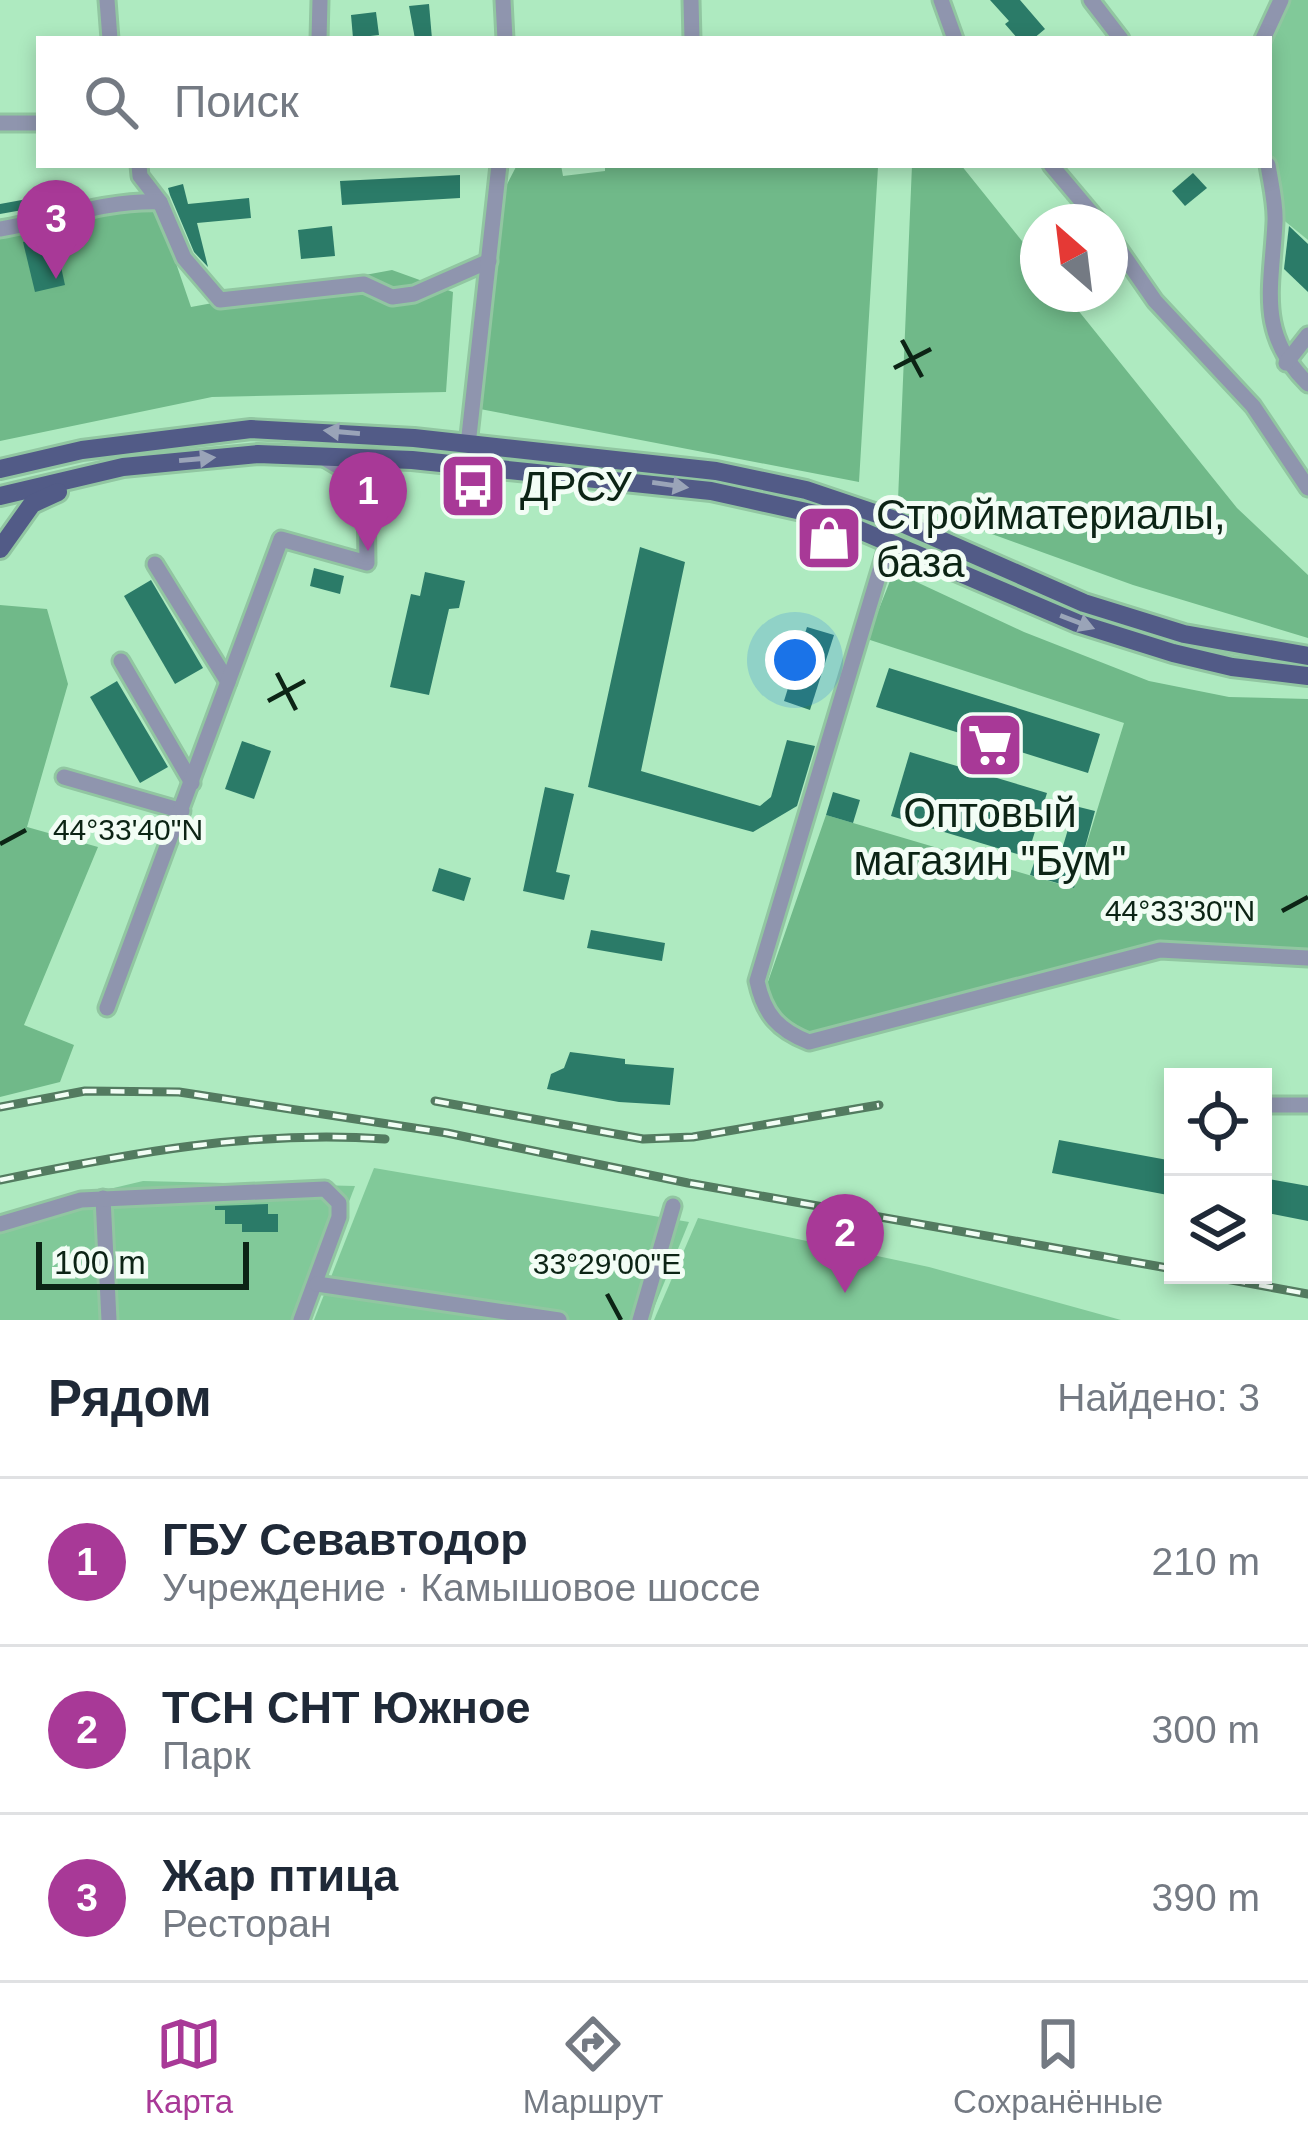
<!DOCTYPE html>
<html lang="ru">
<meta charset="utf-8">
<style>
:root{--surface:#fff;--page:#f6f6f7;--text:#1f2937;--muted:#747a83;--line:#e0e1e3;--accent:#a83997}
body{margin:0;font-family:Arial,sans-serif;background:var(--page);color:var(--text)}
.controls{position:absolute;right:36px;bottom:36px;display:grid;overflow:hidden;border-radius:0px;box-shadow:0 6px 18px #0003}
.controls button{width:108px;height:108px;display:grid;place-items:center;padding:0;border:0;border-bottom:3px solid var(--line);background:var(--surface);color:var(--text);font:60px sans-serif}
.compass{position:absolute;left:1020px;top:204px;width:108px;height:108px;border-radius:50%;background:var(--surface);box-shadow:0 6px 18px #0003;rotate:332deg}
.scale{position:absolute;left:36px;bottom:30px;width:213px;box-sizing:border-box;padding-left:12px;border:6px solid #0c2415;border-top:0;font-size:33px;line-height:42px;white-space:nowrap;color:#0c2415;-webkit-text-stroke:9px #f2fdf5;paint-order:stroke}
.you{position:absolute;left:795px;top:660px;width:42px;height:42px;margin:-30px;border:9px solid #fff;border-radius:50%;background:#1a73e8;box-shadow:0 0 0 18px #1a73e833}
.badge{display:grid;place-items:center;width:78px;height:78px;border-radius:50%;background:var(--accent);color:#fff;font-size:39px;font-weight:700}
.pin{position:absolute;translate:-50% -99px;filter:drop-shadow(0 3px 6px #0008)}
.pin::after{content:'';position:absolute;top:63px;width:42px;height:36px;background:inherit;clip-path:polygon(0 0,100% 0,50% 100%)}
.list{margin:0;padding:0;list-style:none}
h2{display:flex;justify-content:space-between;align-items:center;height:156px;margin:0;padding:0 48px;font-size:51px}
h2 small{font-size:39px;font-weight:400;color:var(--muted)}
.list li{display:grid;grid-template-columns:78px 1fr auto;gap:36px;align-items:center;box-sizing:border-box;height:168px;padding:0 48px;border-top:3px solid var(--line)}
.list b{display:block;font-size:45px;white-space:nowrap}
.list p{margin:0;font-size:39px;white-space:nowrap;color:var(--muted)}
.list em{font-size:39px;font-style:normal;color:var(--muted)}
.icon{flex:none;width:66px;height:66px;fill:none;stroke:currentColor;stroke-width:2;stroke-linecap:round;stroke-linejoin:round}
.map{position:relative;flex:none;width:1308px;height:1320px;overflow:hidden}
.search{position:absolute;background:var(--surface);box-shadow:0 6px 18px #0003;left:36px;right:36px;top:36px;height:132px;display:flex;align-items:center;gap:30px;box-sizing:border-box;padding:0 42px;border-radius:0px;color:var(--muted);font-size:45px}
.sheet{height:660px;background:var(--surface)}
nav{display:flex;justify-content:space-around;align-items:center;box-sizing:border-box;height:168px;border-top:3px solid var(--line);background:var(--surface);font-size:33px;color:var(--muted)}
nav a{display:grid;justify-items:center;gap:6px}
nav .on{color:var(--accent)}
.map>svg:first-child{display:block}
.green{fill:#81c999}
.forest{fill:#70b989}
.building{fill:#2b7b68}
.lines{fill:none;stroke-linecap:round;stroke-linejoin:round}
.minor-casing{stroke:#91c6a1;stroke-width:21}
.major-casing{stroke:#91c6a1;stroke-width:24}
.minor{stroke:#8f95ae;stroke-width:15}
.major{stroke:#525b87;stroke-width:18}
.rail-casing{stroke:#537b60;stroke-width:9}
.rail{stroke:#f2fdf5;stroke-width:4.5;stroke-dasharray:14;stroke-linecap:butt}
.oneway{fill:#9aa4b8}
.ticks{fill:none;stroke:#0c2415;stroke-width:4.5}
.labels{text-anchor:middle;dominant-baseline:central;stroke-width:10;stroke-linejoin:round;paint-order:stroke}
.poi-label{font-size:42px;fill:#0c2415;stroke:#f2fdf5;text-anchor:start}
.ticks-label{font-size:30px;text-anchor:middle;fill:#0c2415;stroke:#f2fdf5;stroke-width:10;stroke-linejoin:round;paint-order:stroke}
</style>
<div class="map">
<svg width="1308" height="1320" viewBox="0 0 1308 1320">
<rect width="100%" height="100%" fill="#aeeac0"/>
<g class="green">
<polygon points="1287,0 1308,0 1308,240 1281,218 1269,140 1268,39"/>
<polygon points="374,1168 689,1222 649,1320 314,1320"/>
<polygon points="143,1181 355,1186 304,1320 0,1320 0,1215"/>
<polygon points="698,1218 929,1267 1121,1320 654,1320"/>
</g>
<g class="forest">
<polygon points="517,165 561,165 563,176 605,171 605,165 878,167 859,482 480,409 504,190"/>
<polygon points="912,165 961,165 1038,261 1038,294 1065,294 1237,508 1308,575 1308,638 1133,585 898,500"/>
<polygon points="155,202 191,307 392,270 453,292 446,392 212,397 0,441 0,229"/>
<polygon points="908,578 1024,632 1149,681 1229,697 1308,699 1308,958 1160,950 809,1042 761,1002 826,815 1073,888 1124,723 867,639 890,581"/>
<polygon points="0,605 47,609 68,684 27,827 98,847 24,1025 74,1045 60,1082 0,1097"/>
</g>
<g class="building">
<polygon points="990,0 1020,0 1045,29 1033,39 1018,39 1005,24 1009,21"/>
<polygon points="429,4 432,39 415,39 409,6"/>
<polygon points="376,12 379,35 353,38 351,15"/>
<polygon points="1193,173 1207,188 1185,206 1172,191"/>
<polygon points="460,175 460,198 342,205 340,181"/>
<polygon points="183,184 188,204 249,198 251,218 197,223 208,267 194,252 170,195 168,188"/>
<polygon points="60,193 62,203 0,214 0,204"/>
<polygon points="332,226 335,256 301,259 298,230"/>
<polygon points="1289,226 1308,244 1308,292 1284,269"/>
<polygon points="54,235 65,285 35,292 23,242"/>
<polygon points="640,547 685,562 641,771 760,806 771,797 787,740 815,746 797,806 753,832 588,787"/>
<polygon points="314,568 344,576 340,594 310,586"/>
<polygon points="425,572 465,581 459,608 449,609 429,695 390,687 411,594 420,596"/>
<polygon points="151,580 203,668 175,684 124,596"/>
<polygon points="807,627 834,635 810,710 784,701"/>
<polygon points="889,668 1100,734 1088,773 876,707"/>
<polygon points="117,681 168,767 140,783 90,697"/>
<polygon points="242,741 271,751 254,799 225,789"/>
<polygon points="910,752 1047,793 1027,857 891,816"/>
<polygon points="545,787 574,794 556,872 570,875 564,900 523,891"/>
<polygon points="833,792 860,800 853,823 826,815"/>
<polygon points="1075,806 1095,811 1074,888 1030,875 1035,860 1057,866"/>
<polygon points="439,868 471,878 464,901 432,891"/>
<polygon points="591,930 665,943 662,961 587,948"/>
<polygon points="570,1052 625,1059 625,1064 674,1068 670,1105 619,1102 547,1089 551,1074 564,1068"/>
<polygon points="1059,1140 1173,1161 1173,1196 1052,1173"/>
<polygon points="1263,1178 1308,1186 1308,1221 1263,1212"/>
<polygon points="268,1204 268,1214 278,1214 278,1232 242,1232 242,1224 225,1224 225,1210 215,1210 215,1206"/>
</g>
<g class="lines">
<defs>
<g id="minor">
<polyline points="107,0 110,39"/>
<polyline points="503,0 505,39"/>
<polyline points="691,0 692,39"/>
<polyline points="941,0 955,39"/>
<polyline points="1091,0 1121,39"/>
<polyline points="319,39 320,0"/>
<polyline points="1263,39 1281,0"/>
<polyline points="0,123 39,123"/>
<polyline points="139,165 140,176 160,202 184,258 220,300 364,284 392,297 414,294 489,261"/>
<polyline points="1051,165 1099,222"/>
<path d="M 1268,165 C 1271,184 1276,204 1275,222 C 1272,287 1256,333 1308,384"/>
<path d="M 0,229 C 55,220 104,200 160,202"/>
<polyline points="1110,236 1155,301 1253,406 1308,488"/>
<polyline points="1286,363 1308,335"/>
<polyline points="468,445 499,165"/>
<polyline points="321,456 356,477 366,489"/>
<path d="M 889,540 L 757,981 C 764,1014 778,1030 809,1042 L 1160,950 L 1308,958"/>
<polyline points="155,564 228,682"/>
<polyline points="121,661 192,783"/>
<polyline points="64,777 182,811"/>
<polyline points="107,1008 281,539 367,563 366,489 398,459"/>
<polyline points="1263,1105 1308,1105"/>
<polyline points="103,1198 109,1320"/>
<polyline points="0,1224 81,1200 325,1189 339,1203 339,1217 301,1320"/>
<polyline points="317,1284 559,1320"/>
<polyline points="640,1320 673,1206"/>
</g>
<g id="major">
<polyline points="0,469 82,450 251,429 414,438 716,471 806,490 895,520 1084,603 1184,634 1308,656"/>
<polyline points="0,496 123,467 258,454 412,460 711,491 829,517 1077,623 1173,653 1232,667 1308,676"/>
<polyline points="0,549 32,504 58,492"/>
</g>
</defs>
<use href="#minor" class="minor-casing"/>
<use href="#major" class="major-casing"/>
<use href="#minor" class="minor"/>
<use href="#major" class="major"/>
<defs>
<g id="rail">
<polyline points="435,1101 643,1139 693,1137 879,1105"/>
<polyline points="0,1107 85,1091 179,1092 447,1133 688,1183 1173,1269"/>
<path d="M 0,1180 C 131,1153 251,1130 385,1139"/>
<polyline points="1204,1275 1308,1294"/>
</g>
</defs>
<use href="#rail" class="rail-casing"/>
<use href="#rail" class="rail"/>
</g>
<defs><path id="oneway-solid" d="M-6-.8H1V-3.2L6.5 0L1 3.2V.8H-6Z" transform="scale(3)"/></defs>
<g class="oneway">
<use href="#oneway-solid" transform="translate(342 432) rotate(-175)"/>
<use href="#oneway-solid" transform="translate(197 459) rotate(-5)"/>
<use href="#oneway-solid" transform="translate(670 485) rotate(8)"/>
<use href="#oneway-solid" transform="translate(1077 622) rotate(21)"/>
</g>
<path class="ticks" d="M 902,340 L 922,377M 894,368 L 931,349M 277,673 L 296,710M 268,701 L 305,681M 0,844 L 26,830M 1282,911 L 1308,897M 607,1294 L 621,1320"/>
<defs>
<symbol id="bus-square" viewBox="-11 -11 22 22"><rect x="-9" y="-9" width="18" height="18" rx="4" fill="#a83997" stroke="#f2fdf5"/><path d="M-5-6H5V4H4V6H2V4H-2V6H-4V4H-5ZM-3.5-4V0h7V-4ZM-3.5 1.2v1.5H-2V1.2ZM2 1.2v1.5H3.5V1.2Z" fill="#fff"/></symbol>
<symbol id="shop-square" viewBox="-11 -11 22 22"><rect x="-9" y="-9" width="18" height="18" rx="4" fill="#a83997" stroke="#f2fdf5"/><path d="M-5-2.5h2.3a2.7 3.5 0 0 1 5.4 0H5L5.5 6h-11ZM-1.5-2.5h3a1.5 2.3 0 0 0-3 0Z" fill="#fff"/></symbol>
<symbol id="supermarket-square" viewBox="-11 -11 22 22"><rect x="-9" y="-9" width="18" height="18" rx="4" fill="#a83997" stroke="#f2fdf5"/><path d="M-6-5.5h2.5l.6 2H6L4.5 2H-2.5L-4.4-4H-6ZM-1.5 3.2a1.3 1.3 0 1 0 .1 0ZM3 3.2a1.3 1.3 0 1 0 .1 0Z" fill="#fff"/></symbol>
</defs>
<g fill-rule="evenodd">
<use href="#bus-square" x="435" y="448" width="76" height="76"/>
<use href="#shop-square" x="791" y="500" width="76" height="76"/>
<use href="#supermarket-square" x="952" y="707" width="76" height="76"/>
</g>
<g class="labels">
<g class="poi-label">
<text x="520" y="486">ДРСУ</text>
<text x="876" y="514">Стройматериалы,<tspan x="876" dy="48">база</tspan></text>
<text x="990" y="812" text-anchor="middle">Оптовый<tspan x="990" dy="48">магазин "Бум"</tspan></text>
</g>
</g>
<g class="ticks-label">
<text x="128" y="840">44°33'40"N</text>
<text x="1180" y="921">44°33'30"N</text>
<text x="607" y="1274">33°29'00"E</text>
</g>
</svg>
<div class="controls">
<button><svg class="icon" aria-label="locate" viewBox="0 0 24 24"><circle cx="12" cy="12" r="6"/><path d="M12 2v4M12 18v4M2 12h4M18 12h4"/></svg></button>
<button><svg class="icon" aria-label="layers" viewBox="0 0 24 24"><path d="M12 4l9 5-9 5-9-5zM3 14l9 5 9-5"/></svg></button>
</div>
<svg class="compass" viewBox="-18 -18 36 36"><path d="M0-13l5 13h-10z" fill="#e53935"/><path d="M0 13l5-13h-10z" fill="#747a83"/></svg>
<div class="scale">100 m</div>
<div class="you"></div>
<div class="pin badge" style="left:368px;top:551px">1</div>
<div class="pin badge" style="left:845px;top:1293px">2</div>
<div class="pin badge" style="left:56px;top:279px">3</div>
<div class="search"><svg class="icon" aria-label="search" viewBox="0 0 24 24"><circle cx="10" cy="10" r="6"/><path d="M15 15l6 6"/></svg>Поиск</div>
</div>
<section class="sheet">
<h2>Рядом<small>Найдено: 3</small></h2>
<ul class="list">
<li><span class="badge">1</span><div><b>ГБУ Севавтодор</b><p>Учреждение · Камышовое шоссе</p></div><em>210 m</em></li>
<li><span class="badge">2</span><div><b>ТСН СНТ Южное</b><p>Парк</p></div><em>300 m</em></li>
<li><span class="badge">3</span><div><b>Жар птица</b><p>Ресторан</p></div><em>390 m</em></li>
</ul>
</section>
<nav>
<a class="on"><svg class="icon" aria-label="map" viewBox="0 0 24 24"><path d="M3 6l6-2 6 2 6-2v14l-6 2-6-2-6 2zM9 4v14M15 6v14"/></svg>Карта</a>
<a><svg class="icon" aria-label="directions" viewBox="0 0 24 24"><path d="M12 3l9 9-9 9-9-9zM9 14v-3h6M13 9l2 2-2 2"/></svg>Маршрут</a>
<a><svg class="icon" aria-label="saved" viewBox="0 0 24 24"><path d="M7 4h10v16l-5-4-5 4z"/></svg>Сохранённые</a>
</nav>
